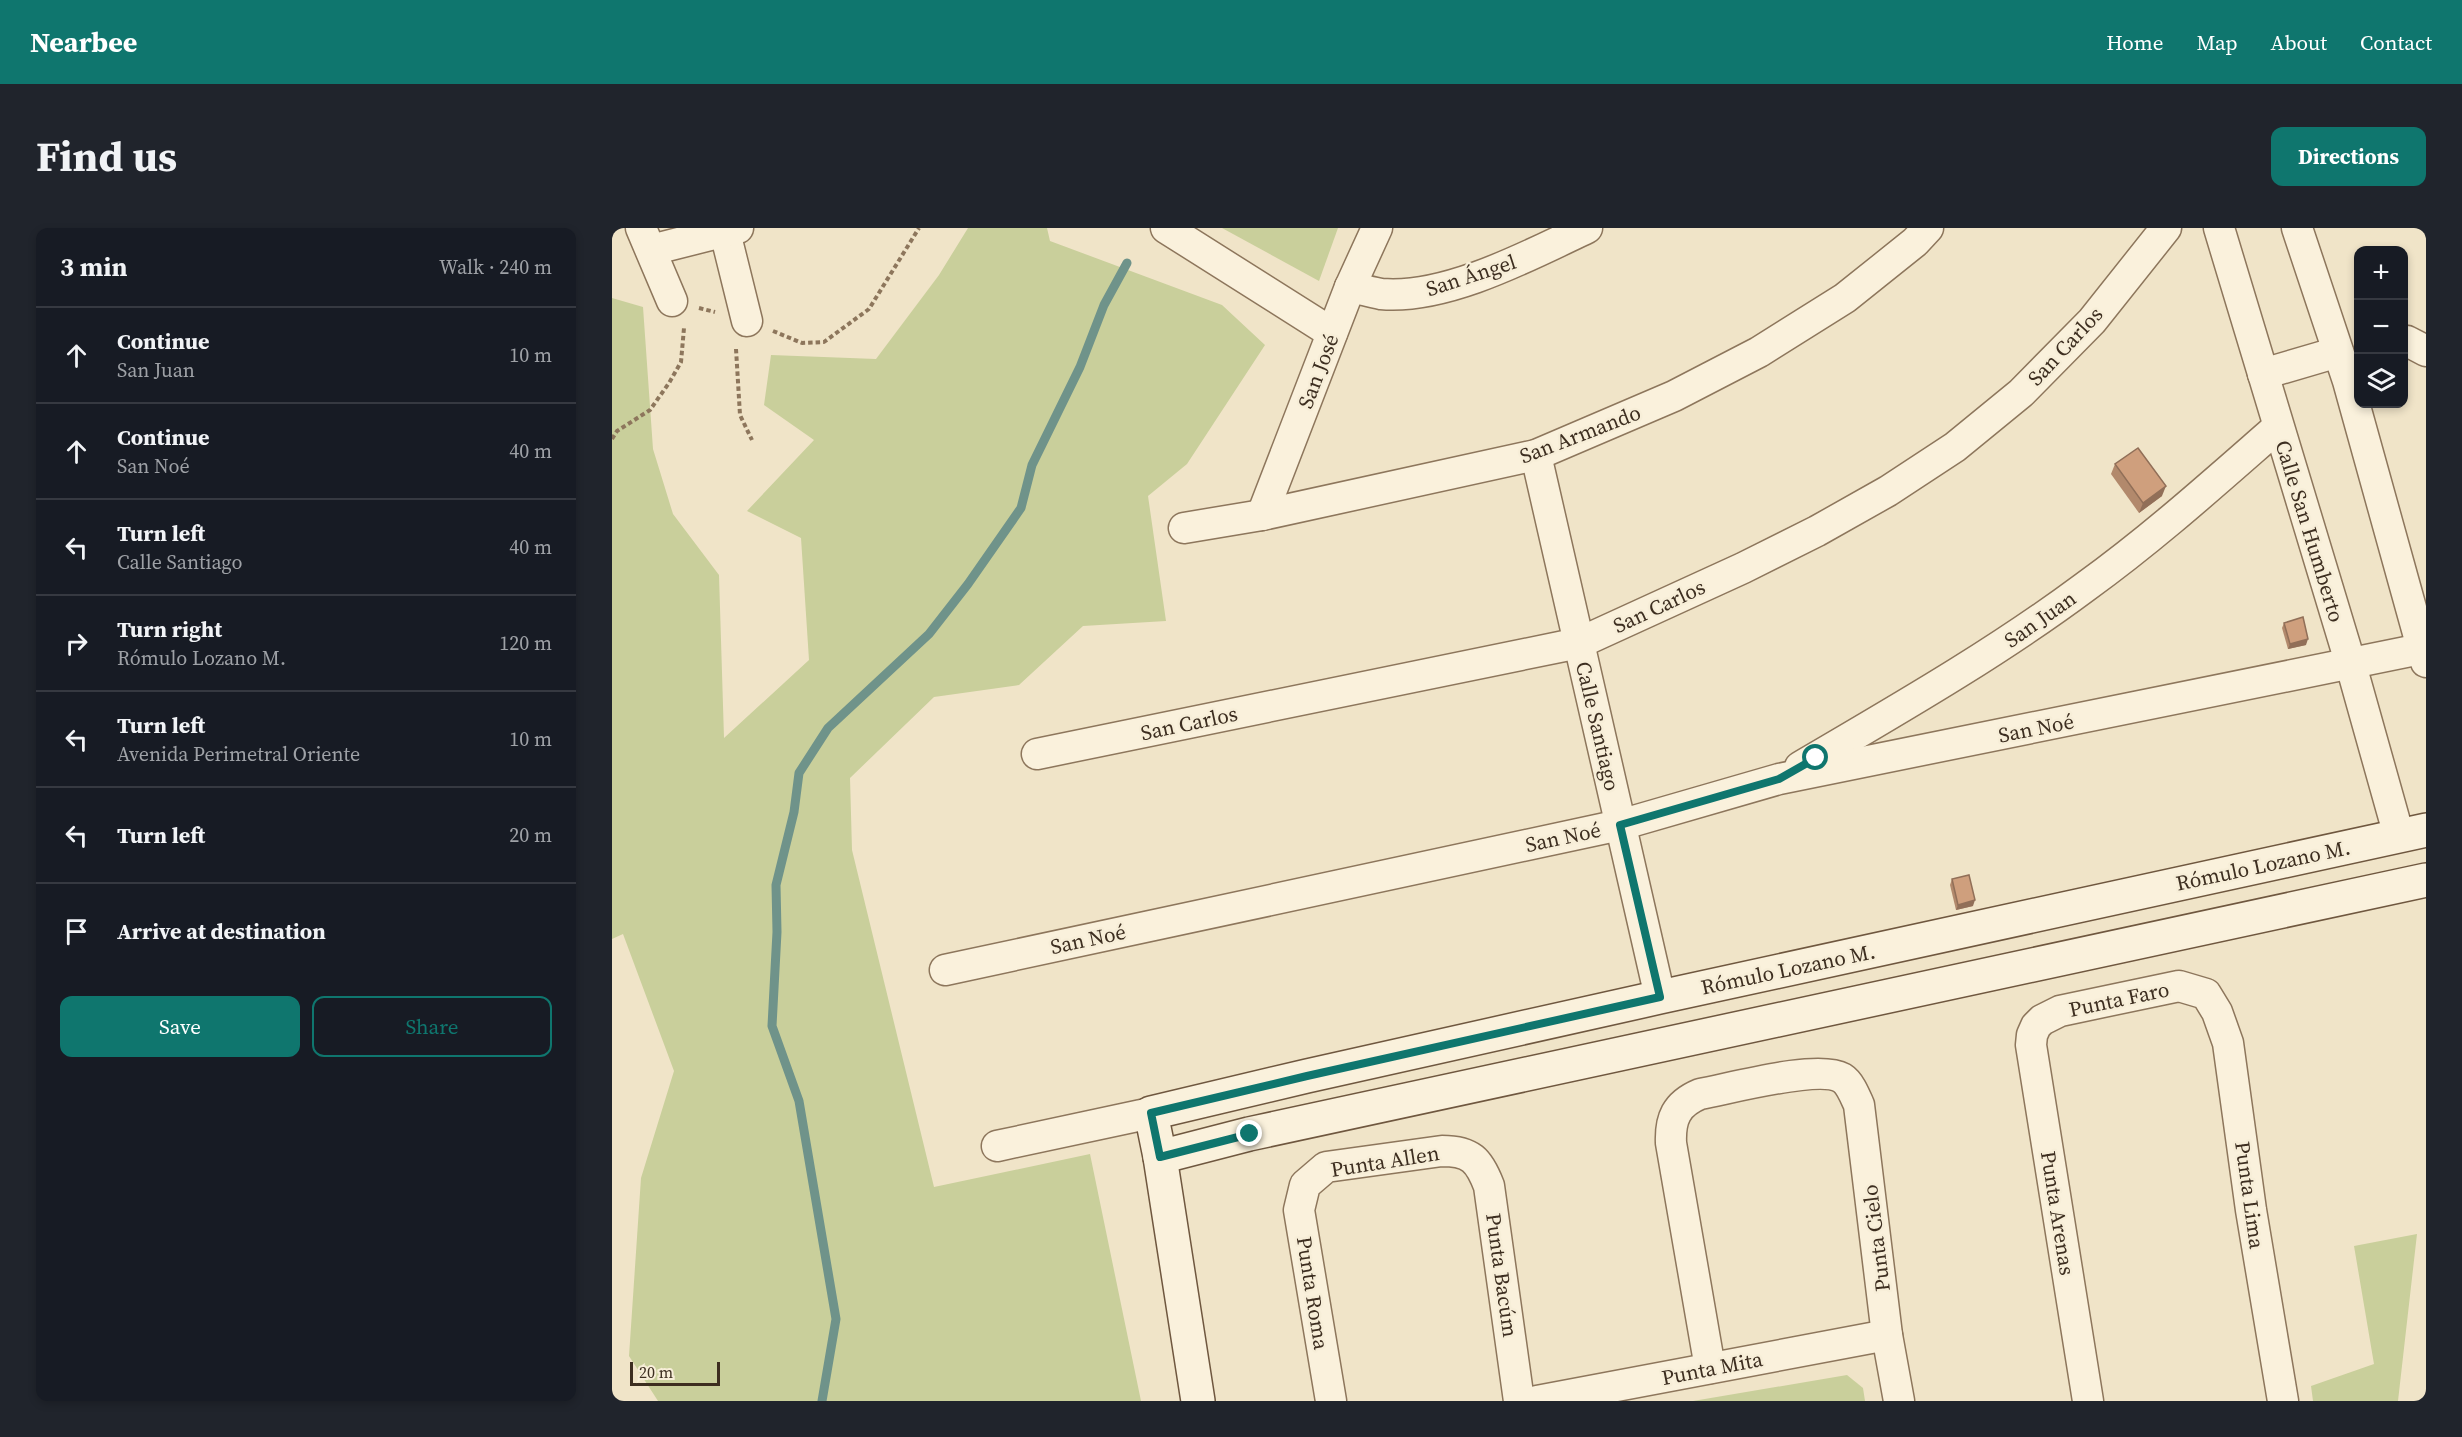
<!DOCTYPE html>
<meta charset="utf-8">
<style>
:root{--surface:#171b24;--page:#20242c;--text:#f1f3f6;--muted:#9ea1a6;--line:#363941;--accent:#0f766e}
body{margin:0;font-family:"Source Serif 4",serif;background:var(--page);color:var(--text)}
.controls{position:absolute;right:18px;top:18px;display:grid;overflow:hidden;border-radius:12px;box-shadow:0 3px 9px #0003}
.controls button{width:54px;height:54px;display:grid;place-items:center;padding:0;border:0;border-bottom:2px solid var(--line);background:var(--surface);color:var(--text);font:30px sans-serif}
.scale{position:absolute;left:18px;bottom:15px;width:90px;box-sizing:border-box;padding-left:6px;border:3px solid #3d2e20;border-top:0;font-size:16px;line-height:21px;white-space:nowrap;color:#3d2e20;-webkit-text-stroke:4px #f7eed8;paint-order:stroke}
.stop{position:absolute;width:18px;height:18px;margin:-14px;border:4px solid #0f766e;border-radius:50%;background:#fff}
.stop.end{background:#0f766e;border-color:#fff;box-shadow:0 2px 6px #0008}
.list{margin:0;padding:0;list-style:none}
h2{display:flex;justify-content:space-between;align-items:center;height:78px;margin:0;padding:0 24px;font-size:26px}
h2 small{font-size:20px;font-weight:400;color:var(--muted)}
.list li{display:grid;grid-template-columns:39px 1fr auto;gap:18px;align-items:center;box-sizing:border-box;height:96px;padding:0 24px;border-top:2px solid var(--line)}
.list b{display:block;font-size:22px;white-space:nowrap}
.list p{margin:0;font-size:20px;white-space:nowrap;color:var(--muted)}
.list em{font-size:20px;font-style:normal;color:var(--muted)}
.actions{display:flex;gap:12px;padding:18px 24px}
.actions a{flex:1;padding:14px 0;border:2px solid var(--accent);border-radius:12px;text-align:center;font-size:21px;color:var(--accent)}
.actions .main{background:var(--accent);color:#fff}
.icon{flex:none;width:33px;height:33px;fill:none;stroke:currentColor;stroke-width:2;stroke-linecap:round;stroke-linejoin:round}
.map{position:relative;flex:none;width:1814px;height:1173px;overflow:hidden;border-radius:12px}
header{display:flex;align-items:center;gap:36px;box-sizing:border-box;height:84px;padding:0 30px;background:var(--accent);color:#fff}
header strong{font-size:28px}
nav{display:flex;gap:33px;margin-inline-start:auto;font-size:21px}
.intro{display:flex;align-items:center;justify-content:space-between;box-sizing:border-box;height:144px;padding:0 36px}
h1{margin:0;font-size:42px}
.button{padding:15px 27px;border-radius:12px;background:var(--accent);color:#fff;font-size:21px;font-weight:700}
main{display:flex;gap:36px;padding:0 36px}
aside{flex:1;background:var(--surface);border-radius:12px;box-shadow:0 3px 9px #0003}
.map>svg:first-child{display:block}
.green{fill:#c9cf9b}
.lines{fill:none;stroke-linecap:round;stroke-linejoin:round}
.stream{stroke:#6f938a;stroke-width:9}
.street-casing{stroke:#8d765c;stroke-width:33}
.secondary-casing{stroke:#6f573f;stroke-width:36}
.path{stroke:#8d765c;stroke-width:4;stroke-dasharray:4.5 3;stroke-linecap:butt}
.street{stroke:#faf1dc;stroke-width:30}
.secondary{stroke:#faf1dc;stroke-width:33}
.wall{fill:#b2896c}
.shaded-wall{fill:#916f58}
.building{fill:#cf9f7d;stroke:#916f58;stroke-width:1.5}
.route{stroke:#0f766e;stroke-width:8}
.labels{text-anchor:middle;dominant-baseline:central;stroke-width:5;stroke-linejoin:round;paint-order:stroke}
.street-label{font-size:21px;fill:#3d2e20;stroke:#f7eed8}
</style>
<header>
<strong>Nearbee</strong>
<nav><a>Home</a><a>Map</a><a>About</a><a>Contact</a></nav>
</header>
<div class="intro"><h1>Find us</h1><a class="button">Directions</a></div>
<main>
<aside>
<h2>3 min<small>Walk · 240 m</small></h2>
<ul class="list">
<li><svg class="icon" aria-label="ahead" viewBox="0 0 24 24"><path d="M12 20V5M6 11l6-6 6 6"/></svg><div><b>Continue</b><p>San Juan</p></div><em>10 m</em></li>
<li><svg class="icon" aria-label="ahead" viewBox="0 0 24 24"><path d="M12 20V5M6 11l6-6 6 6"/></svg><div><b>Continue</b><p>San Noé</p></div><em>40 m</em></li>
<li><svg class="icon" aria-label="left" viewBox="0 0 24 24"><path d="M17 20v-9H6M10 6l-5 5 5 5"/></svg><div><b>Turn left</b><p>Calle Santiago</p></div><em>40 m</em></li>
<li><svg class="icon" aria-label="right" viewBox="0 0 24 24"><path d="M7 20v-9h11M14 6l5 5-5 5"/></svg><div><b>Turn right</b><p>Rómulo Lozano M.</p></div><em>120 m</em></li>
<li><svg class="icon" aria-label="left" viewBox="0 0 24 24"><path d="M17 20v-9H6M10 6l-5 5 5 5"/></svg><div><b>Turn left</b><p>Avenida Perimetral Oriente</p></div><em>10 m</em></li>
<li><svg class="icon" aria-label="left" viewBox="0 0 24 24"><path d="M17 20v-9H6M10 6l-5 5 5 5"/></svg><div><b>Turn left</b></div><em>20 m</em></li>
<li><svg class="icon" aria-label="arrive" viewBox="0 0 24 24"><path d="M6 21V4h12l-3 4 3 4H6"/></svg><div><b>Arrive at destination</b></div></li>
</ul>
<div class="actions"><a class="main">Save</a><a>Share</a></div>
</aside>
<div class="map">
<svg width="1814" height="1173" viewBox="0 0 1814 1173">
<rect width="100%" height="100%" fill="#f0e4c8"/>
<g class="green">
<polygon points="356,0 435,0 438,13 610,77 653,117 575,236 536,268 554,393 471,398 407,457 322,469 238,550 240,622 322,959 478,926 529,1173 46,1173 17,1128 29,950 62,843 11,706 0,711 0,70 31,79 41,221 61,286 107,347 112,510 197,432 189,310 135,283 202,212 152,177 159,127 264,131 327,47"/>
<polygon points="610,0 726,0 707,53"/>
<polygon points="1805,1006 1786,1173 1701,1173 1699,1158 1762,1136 1742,1018"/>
<polygon points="1235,1147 1251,1160 1253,1173 1081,1173"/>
</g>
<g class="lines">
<polyline class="stream" points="210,1173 224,1091 187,873 160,798 165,704 164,657 182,584 187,545 216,500 317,406 356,356 409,280 420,237 468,139 492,77 515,35"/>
<defs>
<g id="street">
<polyline points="29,0 60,73"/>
<polyline points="554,0 720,105"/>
<polyline points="1607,0 1739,437 1787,608"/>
<polyline points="1685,0 1736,153 1814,434"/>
<polyline points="113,4 135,93"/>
<polyline points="39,22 126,0"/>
<path d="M 738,59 C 748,61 759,64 769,66 C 834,72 918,27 975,0"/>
<polyline points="1795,113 1814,123"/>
<polyline points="1651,146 1726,124"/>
<polyline points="924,227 1048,769"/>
<polyline points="650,287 738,59 765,0"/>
<polyline points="572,300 650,287 924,227 1062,168 1147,124 1233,70 1303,14 1316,0"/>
<polyline points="425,526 967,415 1131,340 1205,303 1276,263 1343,219 1409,165 1480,93 1554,0"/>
<path d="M 1188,539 C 1285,482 1383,426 1473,359 C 1541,310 1603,254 1666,199"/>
<polyline points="333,742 1008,597 1167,551 1814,420"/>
<polyline points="385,918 539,885"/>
<path d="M 1098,1140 L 1059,915 C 1058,891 1064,876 1088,866 C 1117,861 1206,836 1230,850 C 1238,855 1243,868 1247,877 L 1275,1107 L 1287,1173"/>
<path d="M 719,1173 L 687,982 L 693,957 L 714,939 L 830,923 C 859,923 867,932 877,958 L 907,1173"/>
<polyline points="925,1173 1275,1107"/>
<polyline points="1476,1173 1419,817 1420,807 1424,798 1430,792 1448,783 1567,758 1594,766 1605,784 1616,815 1639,982 1671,1173"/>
</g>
<g id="secondary">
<polyline points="548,929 637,906 1814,652"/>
<polyline points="586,1173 548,929 539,885 695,848 1048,769 1814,602"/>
</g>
</defs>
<use href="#street" class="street-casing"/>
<use href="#secondary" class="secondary-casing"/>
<g class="path">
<polyline points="87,80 103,84"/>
<polyline points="161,103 190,115 212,114 257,81 307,0"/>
<polyline points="124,121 128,187 140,212"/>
<polyline points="0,211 5,203 38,182 57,155 69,134 72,100"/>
</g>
<use href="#street" class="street"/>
<use href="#secondary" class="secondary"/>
</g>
<g class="wall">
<polygon points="1503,236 1550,268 1527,285 1499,246"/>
<polygon points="1672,395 1694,417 1676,421 1670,400"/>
<polygon points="1340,651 1361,678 1344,682 1338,657"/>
</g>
<g class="shaded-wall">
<polygon points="1554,258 1550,268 1527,285 1531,275"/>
<polygon points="1696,411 1694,417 1676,421 1678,416"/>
<polygon points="1363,672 1361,678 1344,682 1346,677"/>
</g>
<g class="building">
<polygon points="1526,220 1554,258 1531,275 1503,236"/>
<polygon points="1691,389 1696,411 1678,416 1672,395"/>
<polygon points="1357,647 1363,672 1346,677 1340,651"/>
</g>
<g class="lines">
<polyline class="route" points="638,906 548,929 539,885 695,848 1048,769 1008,597 1167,551 1204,530"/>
</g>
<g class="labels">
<g class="street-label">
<text transform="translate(859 47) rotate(-18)">San Ángel</text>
<text transform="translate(1453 118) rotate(-47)">San Carlos</text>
<text transform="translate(706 143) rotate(-69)">San José</text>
<text transform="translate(968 206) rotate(-21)">San Armando</text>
<text transform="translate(1698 303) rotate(73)">Calle San Humberto</text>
<text transform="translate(1047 378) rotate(-25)">San Carlos</text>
<text transform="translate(1428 391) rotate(-35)">San Juan</text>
<text transform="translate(577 495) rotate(-12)">San Carlos</text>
<text transform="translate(986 498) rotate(77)">Calle Santiago</text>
<text transform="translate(1424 500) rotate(-11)">San Noé</text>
<text transform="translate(951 609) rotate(-12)">San Noé</text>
<text transform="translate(1651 637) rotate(-12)">Rómulo Lozano M.</text>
<text transform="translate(476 711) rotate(-12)">San Noé</text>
<text transform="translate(1176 741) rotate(-12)">Rómulo Lozano M.</text>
<text transform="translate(1507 771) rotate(-12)">Punta Faro</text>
<text transform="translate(773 933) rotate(-9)">Punta Allen</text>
<text transform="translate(1638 967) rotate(82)">Punta Lima</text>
<text transform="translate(1446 985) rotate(81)">Punta Arenas</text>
<text transform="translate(1264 1010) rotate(-97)">Punta Cielo</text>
<text transform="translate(890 1047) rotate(82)">Punta Bacúm</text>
<text transform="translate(701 1065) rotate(81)">Punta Roma</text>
<text transform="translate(1100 1140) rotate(-11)">Punta Mita</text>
</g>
</g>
</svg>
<div class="controls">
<button>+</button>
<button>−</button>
<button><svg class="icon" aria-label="layers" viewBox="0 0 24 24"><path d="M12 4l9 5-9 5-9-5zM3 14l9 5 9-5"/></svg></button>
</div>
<div class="scale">20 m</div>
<div class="stop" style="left:1204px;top:530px"></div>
<div class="stop end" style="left:638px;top:906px"></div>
</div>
</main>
